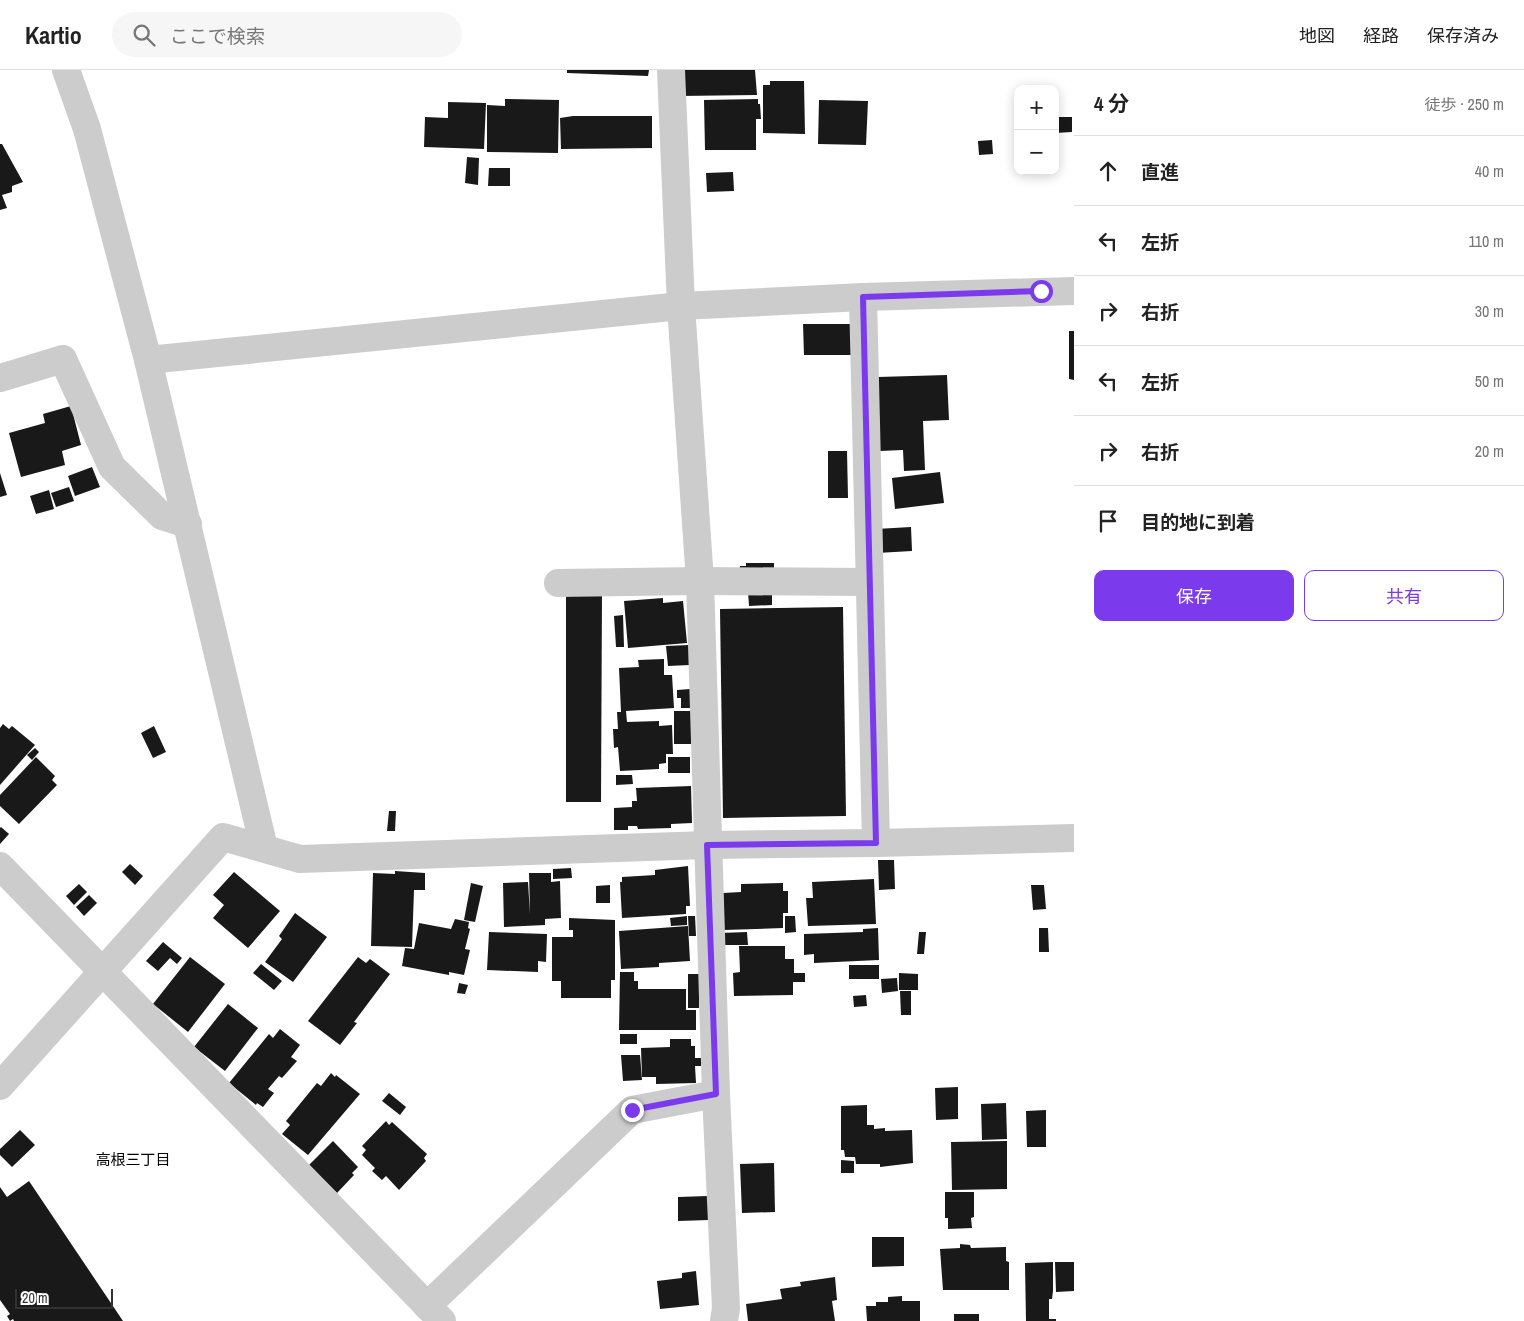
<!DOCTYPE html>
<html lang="ja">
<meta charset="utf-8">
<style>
:root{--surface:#fff;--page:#f6f6f6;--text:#222;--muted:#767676;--line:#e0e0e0;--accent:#7c3aed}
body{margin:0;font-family:"Archivo Narrow","Noto Sans JP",sans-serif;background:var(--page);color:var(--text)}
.controls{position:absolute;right:15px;top:15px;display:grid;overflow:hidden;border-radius:10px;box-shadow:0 2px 12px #0003}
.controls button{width:45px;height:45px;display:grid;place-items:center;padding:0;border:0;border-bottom:1px solid var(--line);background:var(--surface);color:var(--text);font:25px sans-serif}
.scale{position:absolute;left:15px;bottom:12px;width:98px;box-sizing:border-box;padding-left:5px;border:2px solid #323232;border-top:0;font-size:14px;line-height:18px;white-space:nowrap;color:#323232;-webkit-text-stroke:4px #fff;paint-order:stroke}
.stop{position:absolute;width:15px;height:15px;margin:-11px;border:4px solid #7c3aed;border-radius:50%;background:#fff}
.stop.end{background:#7c3aed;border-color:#fff;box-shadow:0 1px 5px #0008}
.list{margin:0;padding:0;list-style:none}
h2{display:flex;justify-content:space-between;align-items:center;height:65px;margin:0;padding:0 20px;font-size:21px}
h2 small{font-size:16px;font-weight:400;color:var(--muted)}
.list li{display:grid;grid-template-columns:32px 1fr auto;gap:15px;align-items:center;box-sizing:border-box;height:70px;padding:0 20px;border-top:1px solid var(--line)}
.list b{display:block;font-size:19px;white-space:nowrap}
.list em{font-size:16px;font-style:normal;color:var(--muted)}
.actions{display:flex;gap:10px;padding:15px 20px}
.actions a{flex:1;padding:11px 0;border:1px solid var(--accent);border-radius:10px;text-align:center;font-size:18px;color:var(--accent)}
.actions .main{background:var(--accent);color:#fff}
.icon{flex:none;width:28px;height:28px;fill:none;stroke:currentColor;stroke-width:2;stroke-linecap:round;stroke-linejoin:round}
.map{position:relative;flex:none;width:1074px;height:1251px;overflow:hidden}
header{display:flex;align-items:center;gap:30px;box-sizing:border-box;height:70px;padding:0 25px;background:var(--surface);border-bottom:1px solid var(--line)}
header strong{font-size:24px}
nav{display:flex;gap:28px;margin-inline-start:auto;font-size:18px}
.search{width:350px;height:45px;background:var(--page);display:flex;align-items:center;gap:12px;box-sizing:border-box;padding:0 18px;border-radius:28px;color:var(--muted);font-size:19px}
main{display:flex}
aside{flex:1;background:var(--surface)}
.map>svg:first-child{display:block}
.building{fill:#191919}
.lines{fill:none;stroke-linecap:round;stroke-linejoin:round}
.minor{stroke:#ccc;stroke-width:28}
.route{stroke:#7c3aed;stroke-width:6}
.labels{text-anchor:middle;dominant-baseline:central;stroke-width:5;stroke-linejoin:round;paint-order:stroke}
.neighbourhood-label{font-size:15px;fill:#000;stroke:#fff}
</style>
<header>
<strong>Kartio</strong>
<div class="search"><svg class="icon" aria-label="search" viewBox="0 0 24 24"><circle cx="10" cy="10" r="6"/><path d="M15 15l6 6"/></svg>ここで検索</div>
<nav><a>地図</a><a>経路</a><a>保存済み</a></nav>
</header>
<main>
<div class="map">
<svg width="1074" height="1251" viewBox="0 0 1074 1251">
<rect width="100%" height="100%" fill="#fff"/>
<g class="building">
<polygon points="567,0 649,0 648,6 567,3"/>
<polygon points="678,0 755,0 757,25 679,26"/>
<polygon points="770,11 804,11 805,64 763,63 763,15 770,15"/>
<polygon points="505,29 559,30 558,83 487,82 487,35 505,36"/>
<polygon points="758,29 758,34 760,34 761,49 756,49 756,80 705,80 704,30"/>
<polygon points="819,30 868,31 866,75 818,74"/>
<polygon points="448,32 486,33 484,79 424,77 425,47 448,48"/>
<polygon points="573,46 652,46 652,78 561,79 560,48"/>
<polygon points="1055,47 1072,47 1072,62 1055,63"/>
<polygon points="992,70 993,84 979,85 978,71"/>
<polygon points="0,74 2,74 23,112 12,116 12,122 2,125 7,138 0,140"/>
<polygon points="467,87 479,88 478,115 465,113"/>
<polygon points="489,98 510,98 510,116 488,116"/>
<polygon points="733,102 734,121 707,122 706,103"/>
<polygon points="803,254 852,254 852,285 804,285"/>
<polygon points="1069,261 1074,261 1074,310 1069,309"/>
<polygon points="947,305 949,350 923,351 925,400 904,401 903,380 880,381 878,307"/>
<polygon points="71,336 81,375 62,381 65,395 21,407 9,363 45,353 43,344"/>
<polygon points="828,381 847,381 848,428 828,428"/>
<polygon points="92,397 100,417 75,426 68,406"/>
<polygon points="940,402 944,433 895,439 892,408"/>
<polygon points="0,403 7,425 0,427"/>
<polygon points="69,417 74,431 56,437 51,423"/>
<polygon points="49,420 54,439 36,444 30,426"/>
<polygon points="911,457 912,481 877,483 876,459"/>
<polygon points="746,493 774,493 774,502 739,502 740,496 746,496"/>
<polygon points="772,520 772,535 749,536 748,521"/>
<polygon points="566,521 602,521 601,732 566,732"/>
<polygon points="663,528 663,533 683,531 687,573 628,578 624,531"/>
<polygon points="843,537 846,746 723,748 720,539"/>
<polygon points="623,545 624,577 616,577 614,546"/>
<polygon points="689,575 690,595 668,596 666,576"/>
<polygon points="664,589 664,605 672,605 674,638 626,641 627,652 659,651 659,656 672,655 673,684 666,684 666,693 659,694 659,699 620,701 618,677 614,678 613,659 618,659 617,642 621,642 619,598 639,597 638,590"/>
<polygon points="690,619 691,638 681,638 681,628 677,628 677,620"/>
<rect x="674" y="641" width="17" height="33"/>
<polygon points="3,654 9,659 12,656 35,675 0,715 0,658"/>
<polygon points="154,656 166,682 153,688 141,663"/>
<polygon points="35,678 39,682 32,690 27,685"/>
<polygon points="36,687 55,706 52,710 57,715 19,754 0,736 0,725"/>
<rect x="668" y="687" width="22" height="16"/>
<polygon points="616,705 632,705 633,714 616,715"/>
<polygon points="691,716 692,753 671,754 671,758 638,759 637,756 628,756 628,760 614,760 614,738 632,737 632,731 637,731 636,718"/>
<polygon points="389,741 396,741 395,761 387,761"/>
<polygon points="1,757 9,764 0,774 0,758"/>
<polygon points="878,790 894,790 895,819 879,820"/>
<polygon points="130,794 143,806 135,815 122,802"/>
<polygon points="688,796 690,836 686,836 686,844 622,848 620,812 622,812 622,807 655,805 655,800"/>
<polygon points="571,798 572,808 553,809 553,799"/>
<polygon points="395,801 425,803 425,820 414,820 412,877 371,876 373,803 395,804"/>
<polygon points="234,802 280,841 248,878 213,848 224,835 213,825"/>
<polygon points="529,803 551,803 551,812 560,811 561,848 545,849 545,855 504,857 503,813 528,812 530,844"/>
<polygon points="874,809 876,854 808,856 806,828 813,828 812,812"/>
<polygon points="471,813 483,816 475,852 464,850"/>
<polygon points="783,813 783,821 788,821 788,843 783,843 783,858 724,860 723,823 741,822 741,814"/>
<polygon points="79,814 87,822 74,835 66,826"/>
<polygon points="610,815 610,833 596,833 596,816"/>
<polygon points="1031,815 1044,815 1046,839 1033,840"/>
<polygon points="89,825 97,833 84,846 76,837"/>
<polygon points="295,843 327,867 293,912 265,892 282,869 279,866"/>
<polygon points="687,846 687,855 671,856 670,848"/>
<polygon points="688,846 695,846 696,866 689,866"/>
<polygon points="785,846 795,846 796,862 785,863"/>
<polygon points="569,848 615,850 615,910 611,910 611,928 561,928 561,911 552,911 552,867 573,867 573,860 569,860"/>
<polygon points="455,849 469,852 468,858 470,859 465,879 470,880 464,905 449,902 449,905 402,896 405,878 414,879 419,853 451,859"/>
<polygon points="688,856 690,891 659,893 659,897 621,899 619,861"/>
<polygon points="878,858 879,890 814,893 814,884 804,885 804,864 863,862 863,859"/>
<polygon points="1039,858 1048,858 1049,882 1039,882"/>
<polygon points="489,862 547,864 546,892 538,891 538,902 487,900"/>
<polygon points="747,862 748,875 721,875 720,863"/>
<polygon points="919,862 926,862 924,884 917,884"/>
<polygon points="163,872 182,888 177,894 170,888 158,901 146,891"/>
<polygon points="739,876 785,876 785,889 794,889 794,903 805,903 805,912 793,912 793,925 734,926 733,903 740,902"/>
<polygon points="190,887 225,914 188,962 153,934"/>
<polygon points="358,887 366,893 370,889 390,904 354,952 357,953 340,975 308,951"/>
<polygon points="261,894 282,911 274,920 253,903"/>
<rect x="849" y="895" width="30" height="14"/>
<polygon points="620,902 634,902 634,911 638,911 638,919 686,919 686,940 696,940 696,960 619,960"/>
<polygon points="899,903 918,904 918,920 899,920"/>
<rect x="688" y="904" width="11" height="34"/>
<polygon points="897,908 898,921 882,923 881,909"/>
<polygon points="459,913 468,915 465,924 457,923"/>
<polygon points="900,921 911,921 911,945 901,945"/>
<polygon points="866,925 867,936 854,937 853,926"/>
<polygon points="228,934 258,958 225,1001 194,977"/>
<polygon points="280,959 300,975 291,987 297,991 282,1008 279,1006 268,1019 274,1023 263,1037 257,1033 256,1035 229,1013 269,964 273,968"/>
<rect x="620" y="964" width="17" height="10"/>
<polygon points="670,969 691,969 691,976 695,976 695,988 701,988 701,996 695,996 696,1013 656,1014 656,1007 642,1007 641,978 670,977"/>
<polygon points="621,985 640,985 642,1010 623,1011"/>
<polygon points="331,1003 335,1007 336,1005 360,1024 308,1085 282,1064 290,1055 286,1051 317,1013 321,1016"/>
<polygon points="958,1017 958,1049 936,1050 935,1018"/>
<polygon points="389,1023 406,1037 400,1045 382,1031"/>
<polygon points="1006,1033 1007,1069 982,1070 981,1034"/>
<polygon points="867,1035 867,1055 874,1055 874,1059 885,1058 885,1061 912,1060 913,1093 880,1097 880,1094 856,1094 855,1087 845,1087 844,1080 841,1080 841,1036"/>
<polygon points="1046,1040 1046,1077 1027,1077 1026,1041"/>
<polygon points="386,1051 389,1055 392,1052 427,1084 424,1088 426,1091 399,1120 386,1106 382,1110 372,1101 375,1098 362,1085 366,1080 362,1076"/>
<polygon points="20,1060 35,1075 12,1097 0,1085 0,1079"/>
<polygon points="333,1071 358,1097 352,1103 354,1105 337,1123 309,1095"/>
<polygon points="1007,1071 1007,1119 952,1120 951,1072"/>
<polygon points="841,1090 854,1091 854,1103 841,1103"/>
<polygon points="774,1093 775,1142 742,1143 740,1094"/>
<polygon points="29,1111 123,1251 14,1251 13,1249 10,1251 7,1246 10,1244 0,1230 0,1117 7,1127"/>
<polygon points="945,1122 974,1122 974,1147 971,1148 972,1158 948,1159 948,1148 945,1148"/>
<polygon points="708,1126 709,1150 678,1151 678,1127"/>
<polygon points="872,1167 904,1167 904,1196 872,1197"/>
<polygon points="960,1174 970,1175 971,1178 1006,1177 1006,1191 1009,1192 1009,1220 943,1220 940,1179 960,1178"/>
<polygon points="1053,1192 1053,1221 1052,1229 1049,1229 1049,1249 1056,1249 1056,1251 1026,1251 1025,1193"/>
<polygon points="1055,1192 1074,1192 1074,1221 1056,1222"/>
<polygon points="696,1201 699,1235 660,1239 657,1211 682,1208 682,1203"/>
<polygon points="835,1207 837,1230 832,1231 835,1251 748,1251 746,1234 782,1229 780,1219 801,1216 800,1212"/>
<polygon points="902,1226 902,1231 920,1231 920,1251 867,1251 866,1236 876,1236 876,1232 888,1232 888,1227"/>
<rect x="954" y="1244" width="25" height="7"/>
</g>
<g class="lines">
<g class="minor">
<polyline points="66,0 87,59 148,290 264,778"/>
<polyline points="671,0 681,236 700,511 716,1024 726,1238 724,1251"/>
<polyline points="863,227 876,773"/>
<polyline points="148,290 681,236 863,227 1074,221"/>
<polyline points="0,308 63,289 112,397 162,446 188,454"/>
<polyline points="558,513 700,511 868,512"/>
<polyline points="0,796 442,1251"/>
<polyline points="0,1016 223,767 300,789 707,775 876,773 1074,768"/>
<polyline points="427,1236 632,1040 716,1024"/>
</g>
</g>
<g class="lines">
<polyline class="route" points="632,1040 716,1024 707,775 876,773 863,227 1041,221"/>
</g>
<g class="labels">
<g class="neighbourhood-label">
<text x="133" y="1089">高根三丁目</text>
</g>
</g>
</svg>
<div class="controls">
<button>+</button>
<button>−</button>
</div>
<div class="scale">20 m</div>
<div class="stop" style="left:1041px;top:221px"></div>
<div class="stop end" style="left:632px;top:1040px"></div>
</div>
<aside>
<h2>4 分<small>徒歩 · 250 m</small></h2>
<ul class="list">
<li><svg class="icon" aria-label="ahead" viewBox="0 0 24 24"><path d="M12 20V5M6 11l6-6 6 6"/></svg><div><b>直進</b></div><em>40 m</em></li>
<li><svg class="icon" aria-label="left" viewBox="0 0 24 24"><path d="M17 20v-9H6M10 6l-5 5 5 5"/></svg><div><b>左折</b></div><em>110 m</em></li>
<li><svg class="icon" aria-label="right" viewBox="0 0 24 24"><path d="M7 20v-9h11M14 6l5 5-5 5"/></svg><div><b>右折</b></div><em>30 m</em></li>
<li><svg class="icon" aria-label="left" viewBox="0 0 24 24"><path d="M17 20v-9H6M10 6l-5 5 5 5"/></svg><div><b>左折</b></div><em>50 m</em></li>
<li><svg class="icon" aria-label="right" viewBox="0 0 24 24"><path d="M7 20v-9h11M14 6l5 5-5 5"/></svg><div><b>右折</b></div><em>20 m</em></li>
<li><svg class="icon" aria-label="arrive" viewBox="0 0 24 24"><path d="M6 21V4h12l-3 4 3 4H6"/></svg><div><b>目的地に到着</b></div></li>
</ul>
<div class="actions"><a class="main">保存</a><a>共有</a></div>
</aside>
</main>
